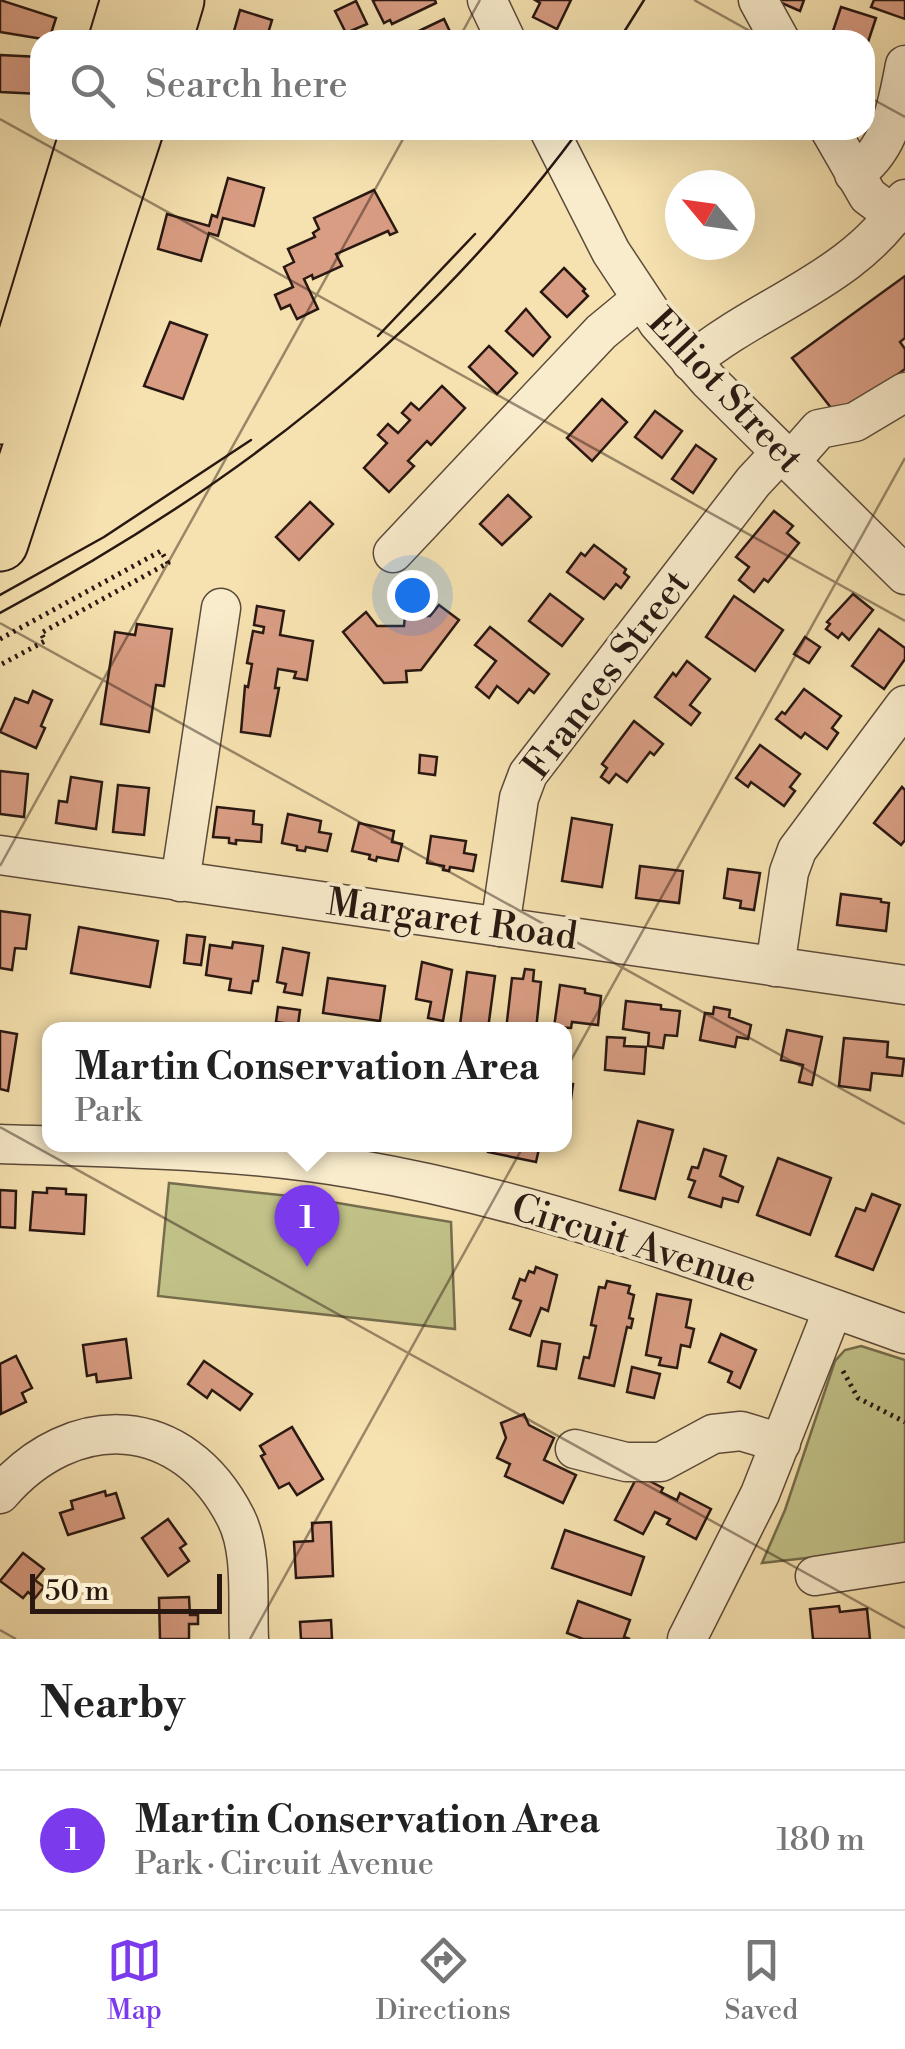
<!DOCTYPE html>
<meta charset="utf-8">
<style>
:root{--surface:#fff;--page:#f2f2f2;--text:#222;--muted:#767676;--line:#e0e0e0;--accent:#7c3aed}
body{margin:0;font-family:"Libre Bodoni",serif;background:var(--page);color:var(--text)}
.compass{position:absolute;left:665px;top:170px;width:90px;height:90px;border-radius:50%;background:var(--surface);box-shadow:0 10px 40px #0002;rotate:299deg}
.scale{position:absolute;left:30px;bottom:25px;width:192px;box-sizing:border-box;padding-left:10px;border:5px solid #291812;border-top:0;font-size:28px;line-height:35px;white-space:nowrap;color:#291812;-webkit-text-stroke:8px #f9eccc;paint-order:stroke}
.you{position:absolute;left:412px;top:595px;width:35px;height:35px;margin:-25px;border:8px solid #fff;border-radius:50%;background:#1a73e8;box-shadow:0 0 0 15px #1a73e833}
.badge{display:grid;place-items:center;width:65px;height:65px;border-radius:50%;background:var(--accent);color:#fff;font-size:32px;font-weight:700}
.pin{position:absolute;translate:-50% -82px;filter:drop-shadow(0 2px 5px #0008)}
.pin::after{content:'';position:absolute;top:52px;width:35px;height:30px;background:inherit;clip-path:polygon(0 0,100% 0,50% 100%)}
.popup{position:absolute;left:42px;top:1022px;width:530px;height:130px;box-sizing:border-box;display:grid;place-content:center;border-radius:20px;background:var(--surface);filter:drop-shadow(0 2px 8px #0005);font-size:32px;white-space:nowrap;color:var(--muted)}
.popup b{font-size:38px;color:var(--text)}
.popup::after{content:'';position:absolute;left:50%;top:100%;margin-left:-20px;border:20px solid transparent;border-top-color:var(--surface)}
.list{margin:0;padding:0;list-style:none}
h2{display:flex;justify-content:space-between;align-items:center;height:130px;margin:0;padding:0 40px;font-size:42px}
h2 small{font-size:32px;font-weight:400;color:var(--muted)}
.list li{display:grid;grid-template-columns:65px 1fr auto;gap:30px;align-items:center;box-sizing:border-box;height:140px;padding:0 40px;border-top:2px solid var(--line)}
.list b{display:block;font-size:38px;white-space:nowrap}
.list p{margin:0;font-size:32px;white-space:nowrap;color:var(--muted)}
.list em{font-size:32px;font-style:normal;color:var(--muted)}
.icon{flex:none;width:55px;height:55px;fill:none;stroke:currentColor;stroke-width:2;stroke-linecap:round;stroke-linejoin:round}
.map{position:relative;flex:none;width:905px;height:1639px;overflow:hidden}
.search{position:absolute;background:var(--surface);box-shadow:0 10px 40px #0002;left:30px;right:30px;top:30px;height:110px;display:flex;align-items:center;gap:25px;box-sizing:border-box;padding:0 35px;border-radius:30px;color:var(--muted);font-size:38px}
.sheet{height:270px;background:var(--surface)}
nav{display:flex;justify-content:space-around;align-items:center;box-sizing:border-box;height:140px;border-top:2px solid var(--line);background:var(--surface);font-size:28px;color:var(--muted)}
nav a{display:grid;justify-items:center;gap:5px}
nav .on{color:var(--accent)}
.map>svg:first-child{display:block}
.green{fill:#c1c288;stroke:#756d4d;stroke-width:2.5}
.building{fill:#d99d83;stroke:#291812;stroke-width:2.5}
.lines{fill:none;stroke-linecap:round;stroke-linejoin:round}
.minor-casing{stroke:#5c4a3a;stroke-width:41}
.highway-casing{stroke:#291812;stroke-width:59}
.path{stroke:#291812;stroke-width:5;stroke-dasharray:2.5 5;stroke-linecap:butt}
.minor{stroke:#f9eccc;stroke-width:38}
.highway{stroke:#f6e2b0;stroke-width:55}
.tram{stroke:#291812;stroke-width:2.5}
.ticks{fill:none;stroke:#291812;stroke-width:2.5;stroke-opacity:0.45}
.labels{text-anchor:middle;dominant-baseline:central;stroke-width:8;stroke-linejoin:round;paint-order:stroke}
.street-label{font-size:38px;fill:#291812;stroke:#f9eccc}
</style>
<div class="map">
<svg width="905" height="1639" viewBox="0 0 905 1639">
<rect width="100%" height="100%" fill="#f6e2b0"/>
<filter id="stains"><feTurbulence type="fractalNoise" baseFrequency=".002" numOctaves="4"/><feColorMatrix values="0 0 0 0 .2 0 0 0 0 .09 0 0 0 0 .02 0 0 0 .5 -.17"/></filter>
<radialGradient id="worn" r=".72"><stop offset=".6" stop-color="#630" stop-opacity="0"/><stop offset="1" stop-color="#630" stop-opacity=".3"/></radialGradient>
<g class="green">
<polygon points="169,1183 308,1198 451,1222 455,1329 158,1296"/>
<polygon points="861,1346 905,1360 905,1547 762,1563 785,1510 835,1361 845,1350"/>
</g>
<g class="building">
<polygon points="0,0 56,18 49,40 0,32"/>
<polygon points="376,0 435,0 436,3 392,24 390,20 384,23 373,1"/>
<polygon points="535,0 571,0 557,29 533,17 540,3"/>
<polygon points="775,0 804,0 800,11"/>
<polygon points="874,0 905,0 905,19 871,7"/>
<polygon points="356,1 367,24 346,33 335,11"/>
<polygon points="841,7 876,18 865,51 865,40 830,40"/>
<polygon points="240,10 272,20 266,40 232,38"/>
<polygon points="444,19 454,40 400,40"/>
<polygon points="0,55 40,57 40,94 0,92"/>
<polygon points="228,178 264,188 254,226 223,218 218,236 209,233 201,261 158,249 167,214 209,226 212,215 217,217"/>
<polygon points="374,190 397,232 390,235 388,231 336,254 342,266 313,279 312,275 304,279 318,309 297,319 290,305 281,309 275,295 293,287 284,267 294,262 288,249 315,237 313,233 319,229 314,218"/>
<polygon points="564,268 585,289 583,291 588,296 567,317 541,292"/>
<polygon points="905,276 905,338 900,342 905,349 905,369 839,418 792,358"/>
<polygon points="526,309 550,337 533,356 506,331"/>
<polygon points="170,322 207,335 183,399 144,386"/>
<polygon points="489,346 517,373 497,394 469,367"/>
<polygon points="442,386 465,408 431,445 427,441 408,461 414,466 389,492 364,468 387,443 378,435 388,424 398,433 410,420 402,413 411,403 419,410"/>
<polygon points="602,399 627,422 592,461 567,438"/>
<polygon points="655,411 682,431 662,458 635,437"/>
<polygon points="696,445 716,459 693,493 672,479"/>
<polygon points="508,495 531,517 502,545 480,524"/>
<polygon points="310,502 333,524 299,560 276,537"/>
<polygon points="774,511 793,526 787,533 799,543 768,582 764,579 754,592 739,580 749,567 736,557"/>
<polygon points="594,545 626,569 624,573 629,577 621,588 616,584 604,599 567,572 581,553 585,556"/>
<polygon points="550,594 583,619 562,646 529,621"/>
<polygon points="853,594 873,610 849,640 842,633 838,638 826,629 830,624 827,622"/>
<polygon points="734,596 783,630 755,671 706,637"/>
<polygon points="439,605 459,620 421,670 406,671 407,682 384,683 343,632 366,612 377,626 404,626 405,616 430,616"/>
<polygon points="257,606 284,611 280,635 313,641 307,680 294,678 296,672 278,669 275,688 279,688 270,736 241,732 245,686 248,687 252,664 247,663 253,631 263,633 264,627 254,625"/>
<polygon points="137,624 172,629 164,686 156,685 149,732 101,724 115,632 135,635"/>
<polygon points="490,627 549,674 534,693 529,689 518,703 497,686 489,698 476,687 496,661 475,645"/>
<polygon points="879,629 905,648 905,659 884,689 852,666"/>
<polygon points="805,637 820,647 809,663 794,654"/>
<polygon points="687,661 710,679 690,705 700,713 691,725 655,697 673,673 676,676"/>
<polygon points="804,689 841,716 832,728 838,733 827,749 805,733 801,738 776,719 782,712 785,714"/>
<polygon points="33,691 52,700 41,726 45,728 36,748 0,732 15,698 28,703"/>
<polygon points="634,721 663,744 654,755 650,752 627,782 616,774 609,783 601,777 607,768 602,764"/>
<polygon points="760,745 800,774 790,787 795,791 784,806 751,782 748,787 736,778"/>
<polygon points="420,755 437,757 435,775 419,773"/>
<polygon points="0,771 28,774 24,817 0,814"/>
<polygon points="71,777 102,782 96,829 56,823 59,801 67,802"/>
<polygon points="118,785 149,788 144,835 113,832"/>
<polygon points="902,787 905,790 905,840 901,845 874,823"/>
<polygon points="217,807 254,811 253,824 262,825 261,842 236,840 236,844 229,843 229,838 213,837"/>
<polygon points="288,814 321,821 319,832 331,834 327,851 306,847 305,851 297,850 297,846 282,843"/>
<polygon points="572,818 612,825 602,887 562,881"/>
<polygon points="359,823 394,831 392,842 402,844 398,861 377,857 376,861 369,859 370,855 352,851"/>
<polygon points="431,836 466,841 464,853 476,855 473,871 450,867 449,871 443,870 444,866 427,863"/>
<polygon points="640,866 683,871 679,903 636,898"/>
<polygon points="728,869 760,873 754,910 740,908 741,901 724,898"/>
<polygon points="841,894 881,899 881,902 889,903 886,931 837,925"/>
<polygon points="0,911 30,915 26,949 15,948 12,970 0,968"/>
<polygon points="79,927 158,941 150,987 71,973"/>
<polygon points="187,935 205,937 201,965 184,963"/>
<polygon points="233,942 263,946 258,981 253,981 251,993 229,990 231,979 206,975 210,945 232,948"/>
<polygon points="283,948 309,953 302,995 284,992 286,984 277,982"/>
<polygon points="422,962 452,970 443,1021 428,1018 431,1002 416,999"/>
<polygon points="525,969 534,970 533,981 541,982 536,1030 506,1030 512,978 523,979"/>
<polygon points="467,972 495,976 488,1029 460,1025"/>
<polygon points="328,978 385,986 380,1021 323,1013"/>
<polygon points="560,985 585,989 585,993 601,996 598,1025 572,1022 571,1028 554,1027"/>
<polygon points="626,1001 661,1005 661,1009 680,1011 677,1036 665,1035 663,1048 648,1046 649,1033 623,1029"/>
<polygon points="278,1007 300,1010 298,1025 276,1022"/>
<polygon points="714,1007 730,1010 729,1017 751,1025 748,1039 737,1037 735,1047 700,1040 705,1013 713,1014"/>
<polygon points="787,1030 822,1037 812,1085 799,1082 803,1065 781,1060"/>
<polygon points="0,1031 17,1034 8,1091 0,1089"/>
<polygon points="607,1037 625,1038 624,1046 646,1047 644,1074 605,1070"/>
<polygon points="844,1038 888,1042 887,1057 904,1059 902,1076 872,1073 870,1090 839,1086"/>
<polygon points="564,1083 573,1084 569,1114 564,1113"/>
<polygon points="638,1121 673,1130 655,1199 620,1190"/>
<polygon points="489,1144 540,1144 536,1162 488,1152"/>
<polygon points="704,1149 726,1156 720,1176 743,1187 738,1202 723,1198 721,1207 689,1197 695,1181 688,1179 692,1167 698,1168"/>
<polygon points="778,1158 831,1178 810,1235 757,1215"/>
<polygon points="47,1188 66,1189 66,1194 86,1195 84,1234 30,1230 33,1192 47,1193"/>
<polygon points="0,1190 16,1191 15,1228 0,1227"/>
<polygon points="872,1194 900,1205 873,1270 836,1256 856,1208 865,1211"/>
<polygon points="536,1267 557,1275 548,1311 541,1308 530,1336 510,1329 521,1301 513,1298 520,1279 525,1281 529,1271 534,1273"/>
<polygon points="607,1281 630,1286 628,1293 634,1295 629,1318 633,1319 631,1328 627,1327 614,1386 579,1378 584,1357 589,1358 596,1326 591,1325 599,1287 605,1288"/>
<polygon points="657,1294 691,1300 686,1327 694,1329 690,1347 681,1345 677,1368 659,1365 661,1358 646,1355"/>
<polygon points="721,1334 756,1350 740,1388 728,1382 732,1372 709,1362"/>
<polygon points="126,1339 131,1378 97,1382 96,1374 87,1376 83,1345"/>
<polygon points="542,1341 560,1344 556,1369 538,1366"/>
<polygon points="16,1356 32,1388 22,1393 26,1402 1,1414 0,1364"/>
<polygon points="204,1361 252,1394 240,1410 212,1390 207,1398 188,1384"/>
<polygon points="632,1367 660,1374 654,1398 627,1392"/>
<polygon points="524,1414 529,1425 554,1438 544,1460 576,1475 563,1503 505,1476 510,1464 497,1458 506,1438 501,1423"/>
<polygon points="292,1427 323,1479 297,1495 289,1483 279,1488 261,1456 265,1454 260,1446"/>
<polygon points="638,1475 663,1488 661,1492 677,1500 680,1493 711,1509 696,1539 667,1524 670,1519 655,1512 643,1534 615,1520"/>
<polygon points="105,1491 106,1496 116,1493 124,1518 68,1535 60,1513 73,1509 71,1501"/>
<polygon points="168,1519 186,1544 180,1548 189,1561 168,1576 142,1538"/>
<polygon points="331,1522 333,1576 296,1578 294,1542 313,1541 312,1523"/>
<polygon points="565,1530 644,1557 631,1595 552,1568"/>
<polygon points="23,1553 44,1569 35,1580 44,1587 35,1598 28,1592 23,1598 0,1581"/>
<polygon points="189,1597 190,1615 198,1615 198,1624 189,1624 189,1639 160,1639 159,1598"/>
<polygon points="578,1601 630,1620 624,1637 630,1639 583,1639 567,1633"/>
<polygon points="839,1606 840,1612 867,1609 870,1639 813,1639 810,1609"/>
<polygon points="331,1620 332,1639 301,1639 300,1622"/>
</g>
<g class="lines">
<defs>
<g id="minor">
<polyline points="487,0 506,40"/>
<polyline points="758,0 780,40"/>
<polyline points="549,130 611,252 658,323 709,381 905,575"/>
<polyline points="830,130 868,196 895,216"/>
<path d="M 854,174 C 891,150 897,105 905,65"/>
<path d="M 691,362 C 761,304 856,279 905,199"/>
<polyline points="790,462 819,429 855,422 905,392"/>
<polyline points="393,553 601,332 641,299"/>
<polyline points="0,855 905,985"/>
<polyline points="180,882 221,608"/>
<polyline points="500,927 519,798 528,774 753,482 781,452"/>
<polyline points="775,967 789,872 797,850 905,705"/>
<path d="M 0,1144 C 118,1148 238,1149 355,1169 C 544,1201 725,1270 905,1334"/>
<polyline points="575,1449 626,1462 661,1462 713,1434 741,1431 781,1443"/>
<path d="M 0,1494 C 73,1409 183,1413 236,1518 C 253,1552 247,1601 249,1639"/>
<polyline points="815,1576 905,1562"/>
<polyline points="687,1639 760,1494 833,1309"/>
</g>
<g id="highway">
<polyline points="117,40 129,0"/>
<polyline points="164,40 176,0"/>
<polyline points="2,416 89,130"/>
<polyline points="0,543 135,130"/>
</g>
</defs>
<use href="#minor" class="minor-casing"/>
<use href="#highway" class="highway-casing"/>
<g class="path">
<polyline points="0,639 161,551 168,563 41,633 45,641 0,665"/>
<polyline points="843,1371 858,1398 905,1422"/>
</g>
<use href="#minor" class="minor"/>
<use href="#highway" class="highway"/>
<g class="tram">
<polyline points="619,40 644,0"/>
<polyline points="378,336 475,234"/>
<polyline points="0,595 104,537 251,440"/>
<path d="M 0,613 C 234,487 420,345 579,130"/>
</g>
</g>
<path class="ticks" d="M 694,0 L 766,40M 458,40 L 480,0M 865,95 L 905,117M 0,119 L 905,621M 0,623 L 905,1124M 0,866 L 408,130M 0,1127 L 905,1628M 0,1630 L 16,1639M 250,1639 L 905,458"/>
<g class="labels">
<g class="street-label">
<text transform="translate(725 391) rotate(47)">Elliot Street</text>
<text transform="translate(607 675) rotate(-53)">Frances Street</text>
<text transform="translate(452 920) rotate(8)">Margaret Road</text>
<text transform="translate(634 1244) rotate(17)">Circuit Avenue</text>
</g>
</g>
<rect width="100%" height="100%" filter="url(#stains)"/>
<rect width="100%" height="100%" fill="url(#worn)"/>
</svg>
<svg class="compass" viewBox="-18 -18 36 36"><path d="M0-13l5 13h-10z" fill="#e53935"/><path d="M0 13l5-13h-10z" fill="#767676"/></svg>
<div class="scale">50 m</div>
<div class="you"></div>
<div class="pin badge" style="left:307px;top:1267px">1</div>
<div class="popup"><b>Martin Conservation Area</b>Park</div>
<div class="search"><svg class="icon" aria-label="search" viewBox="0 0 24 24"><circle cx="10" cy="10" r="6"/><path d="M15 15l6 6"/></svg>Search here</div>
</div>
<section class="sheet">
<h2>Nearby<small></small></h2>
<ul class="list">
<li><span class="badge">1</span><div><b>Martin Conservation Area</b><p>Park · Circuit Avenue</p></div><em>180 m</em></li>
</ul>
</section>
<nav>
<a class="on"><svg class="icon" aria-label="map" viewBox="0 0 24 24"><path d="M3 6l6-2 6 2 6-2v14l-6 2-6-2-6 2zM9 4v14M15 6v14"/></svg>Map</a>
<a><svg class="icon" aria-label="directions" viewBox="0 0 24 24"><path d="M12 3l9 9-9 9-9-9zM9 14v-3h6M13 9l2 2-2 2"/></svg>Directions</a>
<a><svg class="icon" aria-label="saved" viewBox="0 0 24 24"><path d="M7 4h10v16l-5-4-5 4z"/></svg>Saved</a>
</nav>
